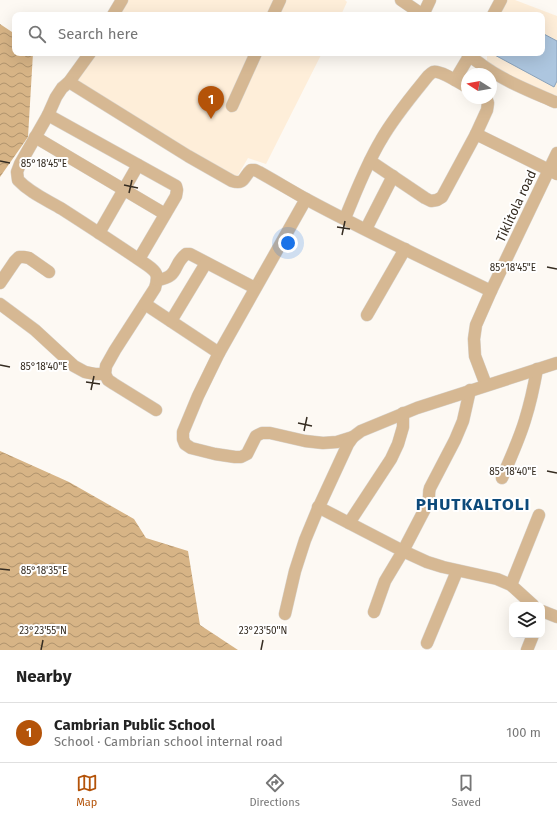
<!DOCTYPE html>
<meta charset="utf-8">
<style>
:root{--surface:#fff;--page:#f6f6f6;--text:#222;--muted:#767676;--line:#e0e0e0;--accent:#b45309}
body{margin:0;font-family:"Fira Sans",sans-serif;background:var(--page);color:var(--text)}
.controls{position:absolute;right:12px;bottom:12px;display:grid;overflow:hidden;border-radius:8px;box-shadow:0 4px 16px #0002}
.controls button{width:36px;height:36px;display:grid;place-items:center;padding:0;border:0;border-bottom:1px solid var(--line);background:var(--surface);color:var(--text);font:20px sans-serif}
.compass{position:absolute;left:461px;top:68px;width:36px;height:36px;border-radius:50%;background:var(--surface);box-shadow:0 4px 16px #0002;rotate:281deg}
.you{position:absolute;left:288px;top:243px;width:14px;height:14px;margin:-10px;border:3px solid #fff;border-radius:50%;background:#1a73e8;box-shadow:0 0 0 6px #1a73e833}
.badge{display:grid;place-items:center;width:26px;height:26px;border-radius:50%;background:var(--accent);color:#fff;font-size:13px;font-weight:700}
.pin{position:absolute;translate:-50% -33px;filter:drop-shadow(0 1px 2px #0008)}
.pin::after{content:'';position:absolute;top:21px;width:14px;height:12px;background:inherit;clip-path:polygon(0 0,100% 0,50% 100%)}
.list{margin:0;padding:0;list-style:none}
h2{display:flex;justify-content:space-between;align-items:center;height:52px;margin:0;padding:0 16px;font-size:17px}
h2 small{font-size:13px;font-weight:400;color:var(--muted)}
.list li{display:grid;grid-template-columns:26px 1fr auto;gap:12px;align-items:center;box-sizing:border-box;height:60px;padding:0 16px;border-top:1px solid var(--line)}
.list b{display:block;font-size:15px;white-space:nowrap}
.list p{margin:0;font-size:13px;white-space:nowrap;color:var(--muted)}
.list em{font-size:13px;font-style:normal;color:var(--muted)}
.icon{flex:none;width:22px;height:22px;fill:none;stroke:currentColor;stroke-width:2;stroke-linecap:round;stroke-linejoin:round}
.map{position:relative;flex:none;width:557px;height:650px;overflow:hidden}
.search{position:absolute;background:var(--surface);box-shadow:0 4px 16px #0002;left:12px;right:12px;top:12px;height:44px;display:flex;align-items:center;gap:10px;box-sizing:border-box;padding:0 14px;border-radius:8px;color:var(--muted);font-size:15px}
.sheet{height:112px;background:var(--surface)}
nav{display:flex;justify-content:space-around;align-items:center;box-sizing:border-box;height:56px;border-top:1px solid var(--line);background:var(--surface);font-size:11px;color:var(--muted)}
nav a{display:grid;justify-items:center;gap:2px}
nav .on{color:var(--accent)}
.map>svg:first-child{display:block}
.built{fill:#feeed9}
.water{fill:url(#water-waves)}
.building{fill:#adc6df;stroke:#8aa2ba}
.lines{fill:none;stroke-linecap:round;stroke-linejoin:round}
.minor-casing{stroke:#d9d4cd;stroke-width:13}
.minor{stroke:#d6b893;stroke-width:12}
.ticks{fill:none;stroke:#352c21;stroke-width:1.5}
.labels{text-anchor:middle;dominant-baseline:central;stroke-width:4;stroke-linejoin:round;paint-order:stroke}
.street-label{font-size:13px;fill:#352c21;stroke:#fff}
.district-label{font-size:17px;font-weight:bold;letter-spacing:1px;fill:#0d4a7a;stroke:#fff}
.ticks-label{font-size:10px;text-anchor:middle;fill:#352c21;stroke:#fff;stroke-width:4;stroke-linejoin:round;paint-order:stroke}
</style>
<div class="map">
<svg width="557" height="650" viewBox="0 0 557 650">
<defs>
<pattern id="water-waves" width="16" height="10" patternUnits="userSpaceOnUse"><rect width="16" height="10" fill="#d7b486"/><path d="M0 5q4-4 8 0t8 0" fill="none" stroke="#af936d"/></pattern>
</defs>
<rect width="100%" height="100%" fill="#fdf9f3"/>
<g class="built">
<polygon points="119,0 345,0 347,2 341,15 111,15"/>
<polygon points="498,0 515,0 557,16 557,99 487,65 487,53 542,53 542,15 490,15"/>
<polygon points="88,53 322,53 266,164 248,158 234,182 72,80"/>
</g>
<g class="water">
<polygon points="0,24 15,34 15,53 33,53 28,137 0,177"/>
<polygon points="0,451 69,482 134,519 146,538 188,551 200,625 238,650 0,650"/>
</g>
<polygon class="building" points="542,33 557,41 557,81 554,87 491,53 542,53"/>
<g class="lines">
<defs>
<g id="minor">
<polyline points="401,0 423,15"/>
<polyline points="113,15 122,0"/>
<polyline points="273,15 280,0"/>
<polyline points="423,15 430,0"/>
<polyline points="493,15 501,0"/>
<path d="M 90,53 L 69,82 L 62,88 L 56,97 L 48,115 L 20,164 L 17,172 L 18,180 C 30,193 47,200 62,209 C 90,227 119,246 147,265 C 157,272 159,275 155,288 L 115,350 L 106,366 L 105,374 L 108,380 L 114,384 L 156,410"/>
<path d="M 467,53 C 471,58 477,61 482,65 C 504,81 530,91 555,102"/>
<polyline points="455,80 471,53"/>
<path d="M 69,82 L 188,156 L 232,181 C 245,185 243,177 251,170 L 255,170 L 259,172 C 275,181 290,190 306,199 C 367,232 429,261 491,291"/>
<polyline points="232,106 256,53"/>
<polyline points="48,115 176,186 177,190 176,196 139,259"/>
<polyline points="476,134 557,174"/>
<polyline points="35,137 165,214"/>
<polyline points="370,161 425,198 431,201 437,200 442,197 476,134 487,110 488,103 486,98"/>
<polyline points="306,199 219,353 198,396 183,432 183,439 185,444 191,448 215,454 235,457 241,457 247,454 256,436 262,433 270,433 305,441 323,443 337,442 353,437"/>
<path d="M 345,218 C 356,192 366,165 381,140 C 394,117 411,97 428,76 C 430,74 431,73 433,72 C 440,70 460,83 467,87"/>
<polyline points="366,229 393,176"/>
<polyline points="99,233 138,165"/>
<path d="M 157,280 C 180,277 172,265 186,254 L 190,254 L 255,288"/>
<polyline points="0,283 15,261 19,257 24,257 29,258 49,272"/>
<polyline points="0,304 35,330 74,366 85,372 95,374 105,374"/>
<polyline points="145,304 219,353"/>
<polyline points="367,315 405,249"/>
<polyline points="171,321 206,263"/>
<polyline points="486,385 475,356 474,339 476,325 491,291 557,153"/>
<path d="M 502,478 C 510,459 519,440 525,420 C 530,404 534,386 537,369"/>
<polyline points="318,507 403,551 427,562 443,567 497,579 511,585 533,605"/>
<polyline points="349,523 391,459 398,444 403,427 403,413"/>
<polyline points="511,585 539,515"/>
<polyline points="542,611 557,617"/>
<path d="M 374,612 L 385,581 L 403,551 L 428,503 C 430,498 428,493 430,488 L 455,440 L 463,421 L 470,390"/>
<polyline points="285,614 295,571 305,540 317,511 348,444 353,437 361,431 417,408 557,363"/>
<polyline points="427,643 457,571"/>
<polyline points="527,650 533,635"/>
</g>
</defs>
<use href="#minor" class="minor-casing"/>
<use href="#minor" class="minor"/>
</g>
<path class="ticks" d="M 0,161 L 10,163M 124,185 L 138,188M 129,193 L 132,180M 337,227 L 350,229M 342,235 L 345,221M 547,267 L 557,269M 0,365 L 10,367M 86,382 L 100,384M 91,390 L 94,376M 298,423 L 312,426M 304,431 L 307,417M 547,471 L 557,473M 0,569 L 10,570M 41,650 L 43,640M 261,650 L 263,640"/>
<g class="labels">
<g class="street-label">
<text transform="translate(516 206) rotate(-65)">Tiklitola road</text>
</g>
<g class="district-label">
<text x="473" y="504">PHUTKALTOLI</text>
</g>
</g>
<g class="ticks-label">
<text x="44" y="167">85°18'45"E</text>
<text x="513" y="271">85°18'45"E</text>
<text x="44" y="370">85°18'40"E</text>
<text x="513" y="475">85°18'40"E</text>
<text x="44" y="574">85°18'35"E</text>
<text x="43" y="634">23°23'55"N</text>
<text x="263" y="634">23°23'50"N</text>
</g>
</svg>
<div class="controls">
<button><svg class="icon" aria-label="layers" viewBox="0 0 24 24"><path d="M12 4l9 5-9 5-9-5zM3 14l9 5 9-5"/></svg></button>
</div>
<svg class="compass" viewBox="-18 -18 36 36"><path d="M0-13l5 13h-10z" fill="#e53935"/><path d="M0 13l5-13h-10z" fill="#767676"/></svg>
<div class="you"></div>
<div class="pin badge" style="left:211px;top:119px">1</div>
<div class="search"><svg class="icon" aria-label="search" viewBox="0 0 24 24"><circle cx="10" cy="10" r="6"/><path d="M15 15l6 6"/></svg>Search here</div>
</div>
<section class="sheet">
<h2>Nearby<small></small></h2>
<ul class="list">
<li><span class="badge">1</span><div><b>Cambrian Public School</b><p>School · Cambrian school internal road</p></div><em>100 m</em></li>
</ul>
</section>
<nav>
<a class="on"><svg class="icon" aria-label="map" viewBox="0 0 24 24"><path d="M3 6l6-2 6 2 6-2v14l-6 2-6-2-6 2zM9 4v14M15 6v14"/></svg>Map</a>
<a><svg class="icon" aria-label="directions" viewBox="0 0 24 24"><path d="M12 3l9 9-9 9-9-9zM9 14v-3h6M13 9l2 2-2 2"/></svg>Directions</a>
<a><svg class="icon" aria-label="saved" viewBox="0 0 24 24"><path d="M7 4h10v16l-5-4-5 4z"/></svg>Saved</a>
</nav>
